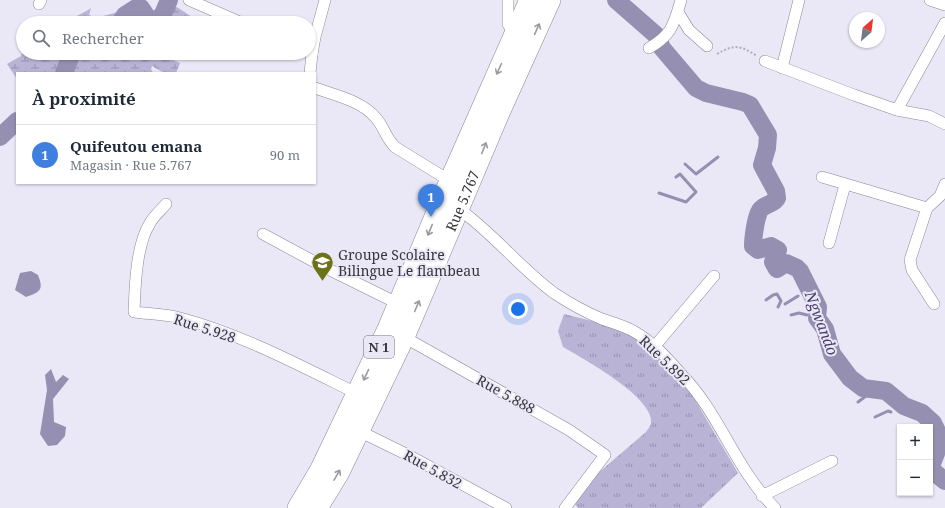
<!DOCTYPE html>
<html lang="fr">
<meta charset="utf-8">
<style>
:root{--surface:#fff;--page:#f2f2f3;--text:#1f2937;--muted:#747a83;--line:#e0e1e3;--accent:#1a73e8}
body{margin:0;font-family:"Noto Serif",serif;background:var(--page);color:var(--text)}
.controls{position:absolute;right:12px;bottom:12px;display:grid;overflow:hidden;border-radius:0px;box-shadow:0 1px 3px #0004}
.controls button{width:36px;height:36px;display:grid;place-items:center;padding:0;border:0;border-bottom:1px solid var(--line);background:var(--surface);color:var(--text);font:20px sans-serif}
.compass{position:absolute;left:849px;top:12px;width:36px;height:36px;border-radius:50%;background:var(--surface);box-shadow:0 1px 3px #0004;rotate:28deg}
.you{position:absolute;left:518px;top:309px;width:14px;height:14px;margin:-10px;border:3px solid #fff;border-radius:50%;background:#1a73e8;box-shadow:0 0 0 6px #1a73e833}
.badge{display:grid;place-items:center;width:26px;height:26px;border-radius:50%;background:var(--accent);color:#fff;font-size:13px;font-weight:700}
.pin{position:absolute;translate:-50% -33px;filter:drop-shadow(0 1px 2px #0008)}
.pin::after{content:'';position:absolute;top:21px;width:14px;height:12px;background:inherit;clip-path:polygon(0 0,100% 0,50% 100%)}
.list{margin:0;padding:0;list-style:none}
h2{display:flex;justify-content:space-between;align-items:center;height:52px;margin:0;padding:0 16px;font-size:17px}
h2 small{font-size:13px;font-weight:400;color:var(--muted)}
.list li{display:grid;grid-template-columns:26px 1fr auto;gap:12px;align-items:center;box-sizing:border-box;height:60px;padding:0 16px;border-top:1px solid var(--line)}
.list b{display:block;font-size:15px;white-space:nowrap}
.list p{margin:0;font-size:13px;white-space:nowrap;color:var(--muted)}
.list em{font-size:13px;font-style:normal;color:var(--muted)}
.icon{flex:none;width:22px;height:22px;fill:none;stroke:currentColor;stroke-width:2;stroke-linecap:round;stroke-linejoin:round}
.map{position:relative;flex:none;width:945px;height:508px;overflow:hidden}
.search{position:absolute;background:var(--surface);box-shadow:0 1px 3px #0004;left:16px;top:16px;width:300px;height:44px;display:flex;align-items:center;gap:10px;box-sizing:border-box;padding:0 14px;border-radius:22px;color:var(--muted);font-size:15px}
.panel{position:absolute;background:var(--surface);box-shadow:0 1px 3px #0004;left:16px;top:72px;width:300px;height:112px;border-radius:0px}
.map>svg:first-child{display:block}
.grass{fill:url(#grass-tufts)}
.wetland{fill:url(#wetland-marsh)}
.water{fill:#958fb1}
.lines{fill:none;stroke-linecap:round;stroke-linejoin:round}
.stream{stroke:#958fb1;stroke-width:3}
.river{stroke:#958fb1;stroke-width:18}
.street-casing{stroke:#8a8895;stroke-width:12}
.highway-casing{stroke:#8a8895;stroke-width:22}
.path{stroke:#afadb9;stroke-width:2;stroke-dasharray:2 2;stroke-linecap:butt}
.street{stroke:#fff;stroke-width:11}
.highway{stroke:#fff;stroke-width:21}
.oneway{stroke:#9b9a9e}
.labels{text-anchor:middle;dominant-baseline:central;stroke-width:4;stroke-linejoin:round;paint-order:stroke}
.shield{fill:#eae7f6;stroke:#6d6b74;stroke-width:1}
.shield-label{font-size:13px;font-weight:bold;fill:#37363c}
.street-label{font-size:14px;fill:#37363c;stroke:#eae7f6}
.poi-label{font-size:14px;fill:#37363c;stroke:#eae7f6;text-anchor:start}
.water-label{font-size:15px;font-style:italic;fill:#473c6c;stroke:#eae7f6}
</style>
<div class="map">
<svg width="945" height="508" viewBox="0 0 945 508">
<defs>
<pattern id="grass-tufts" width="24" height="20" patternUnits="userSpaceOnUse"><rect width="24" height="20" fill="#b9b3d5"/><path d="M3 7l-1-3M5 7V3M7 7l1-3M15 17l-1-3M17 17v-4M19 17l1-3" fill="none" stroke="#9792ae"/></pattern>
<pattern id="wetland-marsh" width="20" height="14" patternUnits="userSpaceOnUse"><rect width="20" height="14" fill="#b9b3d5"/><path d="M1 5h8M5 5V1M11 12h8M15 12V8" fill="none" stroke="#9792ae"/></pattern>
</defs>
<rect width="100%" height="100%" fill="#eae7f6"/>
<path class="grass" d="M 564,314 L 612,326 L 644,343 L 691,393 L 738,473 L 701,508 L 578,508 L 575,504 L 597,474 L 646,432 C 647,430 650,427 651,424 C 656,398 582,358 563,347 L 558,331 Z"/>
<g class="wetland">
<path d="M 171,4 C 179,8 193,17 199,23 L 160,23 Z"/>
<path d="M 91,8 L 89,15 L 96,18 L 118,12 L 120,14 L 116,23 L 62,23 C 71,18 81,15 91,8 Z"/>
<polygon points="135,15 140,16 148,23 124,23"/>
<polygon points="23,49 23,53 70,53 59,73 17,73 17,79 7,64 21,56"/>
<polygon points="74,53 156,53 180,63 176,73 164,73 152,66 151,69 153,73 66,73"/>
</g>
<g class="water">
<path d="M 31,271 L 38,275 C 44,290 40,292 26,297 L 15,290 L 20,273 Z"/>
<polygon points="51,369 56,382 63,375 69,379 53,399 54,422 66,427 65,436 57,445 48,446 40,434 47,390 45,375"/>
</g>
<g class="lines">
<g class="stream">
<polyline points="685,164 696,174 718,157"/>
<polyline points="659,193 686,202 696,192 680,174 676,177"/>
<polyline points="766,300 773,295 777,294 781,301 778,307"/>
<polyline points="785,304 798,296"/>
<polyline points="791,315 799,313 807,315"/>
<polyline points="858,402 870,393"/>
<polyline points="875,417 888,411 891,412"/>
</g>
<g class="river">
<path d="M 616,0 L 656,35 L 662,48 L 696,88 L 706,93 L 743,102 L 750,105 L 768,135 L 767,148 L 762,165 L 776,191 L 777,198 C 774,204 766,204 761,209 C 756,213 753,239 753,246 L 758,250 L 771,246 L 778,250 L 773,262 L 777,269 L 786,263 L 797,268 L 800,271 L 818,307 L 817,318 L 825,329 L 832,354 L 850,378 L 863,388 L 886,391 L 904,406 L 922,413 L 933,423 L 938,433 L 940,443 L 931,466 L 933,471 L 945,481"/>
<polyline points="120,23 125,15 136,8 141,8 149,20 154,23 163,14 169,0"/>
<polyline points="64,73 72,53"/>
<polyline points="0,137 17,121"/>
</g>
<defs>
<g id="street">
<polyline points="189,0 242,23"/>
<polyline points="508,0 508,24 514,34"/>
<polyline points="930,0 945,5"/>
<polyline points="39,4 41,0"/>
<polyline points="678,12 689,30 707,46"/>
<path d="M 649,48 C 672,35 674,24 681,0"/>
<polyline points="309,52 312,54 310,73"/>
<polyline points="312,54 315,37 325,0"/>
<polyline points="765,61 854,95 897,110 929,116 945,124"/>
<polyline points="782,68 799,0"/>
<path d="M 315,88 C 335,95 362,101 376,118 C 384,127 385,137 395,147 L 450,181"/>
<polyline points="897,110 945,23"/>
<polyline points="822,177 927,208"/>
<path d="M 166,204 C 161,210 154,216 150,223 C 136,245 135,287 134,312 C 149,314 165,314 180,318 C 241,334 301,366 358,394"/>
<path d="M 459,209 C 494,234 520,268 554,293 C 569,303 585,312 602,319 C 613,323 625,326 635,332 C 653,342 669,360 682,375 C 720,414 736,470 775,508"/>
<polyline points="263,234 324,267 399,304"/>
<polyline points="829,243 845,185"/>
<polyline points="934,304 912,270 910,260 927,208 940,196 945,184"/>
<polyline points="404,337 569,430 605,455 565,508"/>
<polyline points="654,347 714,276"/>
<polyline points="359,431 408,455 506,508"/>
<polyline points="762,496 832,461"/>
</g>
<g id="highway">
<polyline points="298,508 321,469 388,329 450,181 530,0"/>
<path id="s1" d="M 317,508 L 339,472 L 404,337 L 499,113 L 550,0"/>
</g>
</defs>
<use href="#street" class="street-casing"/>
<use href="#highway" class="highway-casing"/>
<path class="path" d="M 717,54 C 734,44 740,45 757,56"/>
<use href="#street" class="street"/>
<use href="#highway" class="highway"/>
</g>
<defs><path id="oneway-shaft" d="M-6 0H5M1.5-3L5.5 0L1.5 3" fill="none" stroke-width="1.6" stroke-linecap="round" stroke-linejoin="round"/></defs>
<g class="oneway">
<use href="#oneway-shaft" transform="translate(537 29) rotate(-66)"/>
<use href="#oneway-shaft" transform="translate(499 69) rotate(114)"/>
<use href="#oneway-shaft" transform="translate(484 148) rotate(-68)"/>
<use href="#oneway-shaft" transform="translate(430 230) rotate(112)"/>
<use href="#oneway-shaft" transform="translate(417 306) rotate(-67)"/>
<use href="#oneway-shaft" transform="translate(366 375) rotate(115)"/>
<use href="#oneway-shaft" transform="translate(337 475) rotate(-60)"/>
</g>
<defs>
<symbol id="school-pin" viewBox="-11 -11 22 30"><path d="M0 17L-7.5 6A9.5 9.5 0 1 1 7.5 6Z" fill="#6c7219" stroke="#eae7f6"/><path d="M0-5L7-2L0 1L-7-2ZM-4 1L0 2.5L4 1V4Q0 6-4 4Z" fill="#fff"/></symbol>
</defs>
<g fill-rule="evenodd">
<use href="#school-pin" x="310" y="250" width="25" height="34"/>
</g>
<g class="labels">
<rect class="shield" x="364" y="336" width="30" height="22" rx="3"/>
<g class="shield-label">
<text x="379" y="347">N 1</text>
</g>
<g class="street-label">
<text stroke="none"><textPath href="#s1" startOffset="340">Rue 5.767</textPath></text>
<text transform="translate(205 328) rotate(18)">Rue 5.928</text>
<text transform="translate(665 360) rotate(44)">Rue 5.892</text>
<text transform="translate(506 394) rotate(29)">Rue 5.888</text>
<text transform="translate(433 469) rotate(29)">Rue 5.832</text>
</g>
<g class="poi-label">
<text x="338" y="254">Groupe Scolaire<tspan x="338" dy="16">Bilingue Le flambeau</tspan></text>
</g>
<g class="water-label">
<text transform="translate(822 323) rotate(69)">Ngwando</text>
</g>
</g>
</svg>
<div class="controls">
<button>+</button>
<button>−</button>
</div>
<svg class="compass" viewBox="-18 -18 36 36"><path d="M0-13l5 13h-10z" fill="#e53935"/><path d="M0 13l5-13h-10z" fill="#747a83"/></svg>
<div class="you"></div>
<div class="pin badge" style="left:431px;top:217px;background:#3f7fe0">1</div>
<div class="search"><svg class="icon" aria-label="search" viewBox="0 0 24 24"><circle cx="10" cy="10" r="6"/><path d="M15 15l6 6"/></svg>Rechercher</div>
<section class="panel">
<h2>À proximité<small></small></h2>
<ul class="list">
<li><span class="badge" style="background:#3f7fe0">1</span><div><b>Quifeutou emana</b><p>Magasin · Rue 5.767</p></div><em>90 m</em></li>
</ul>
</section>
</div>
